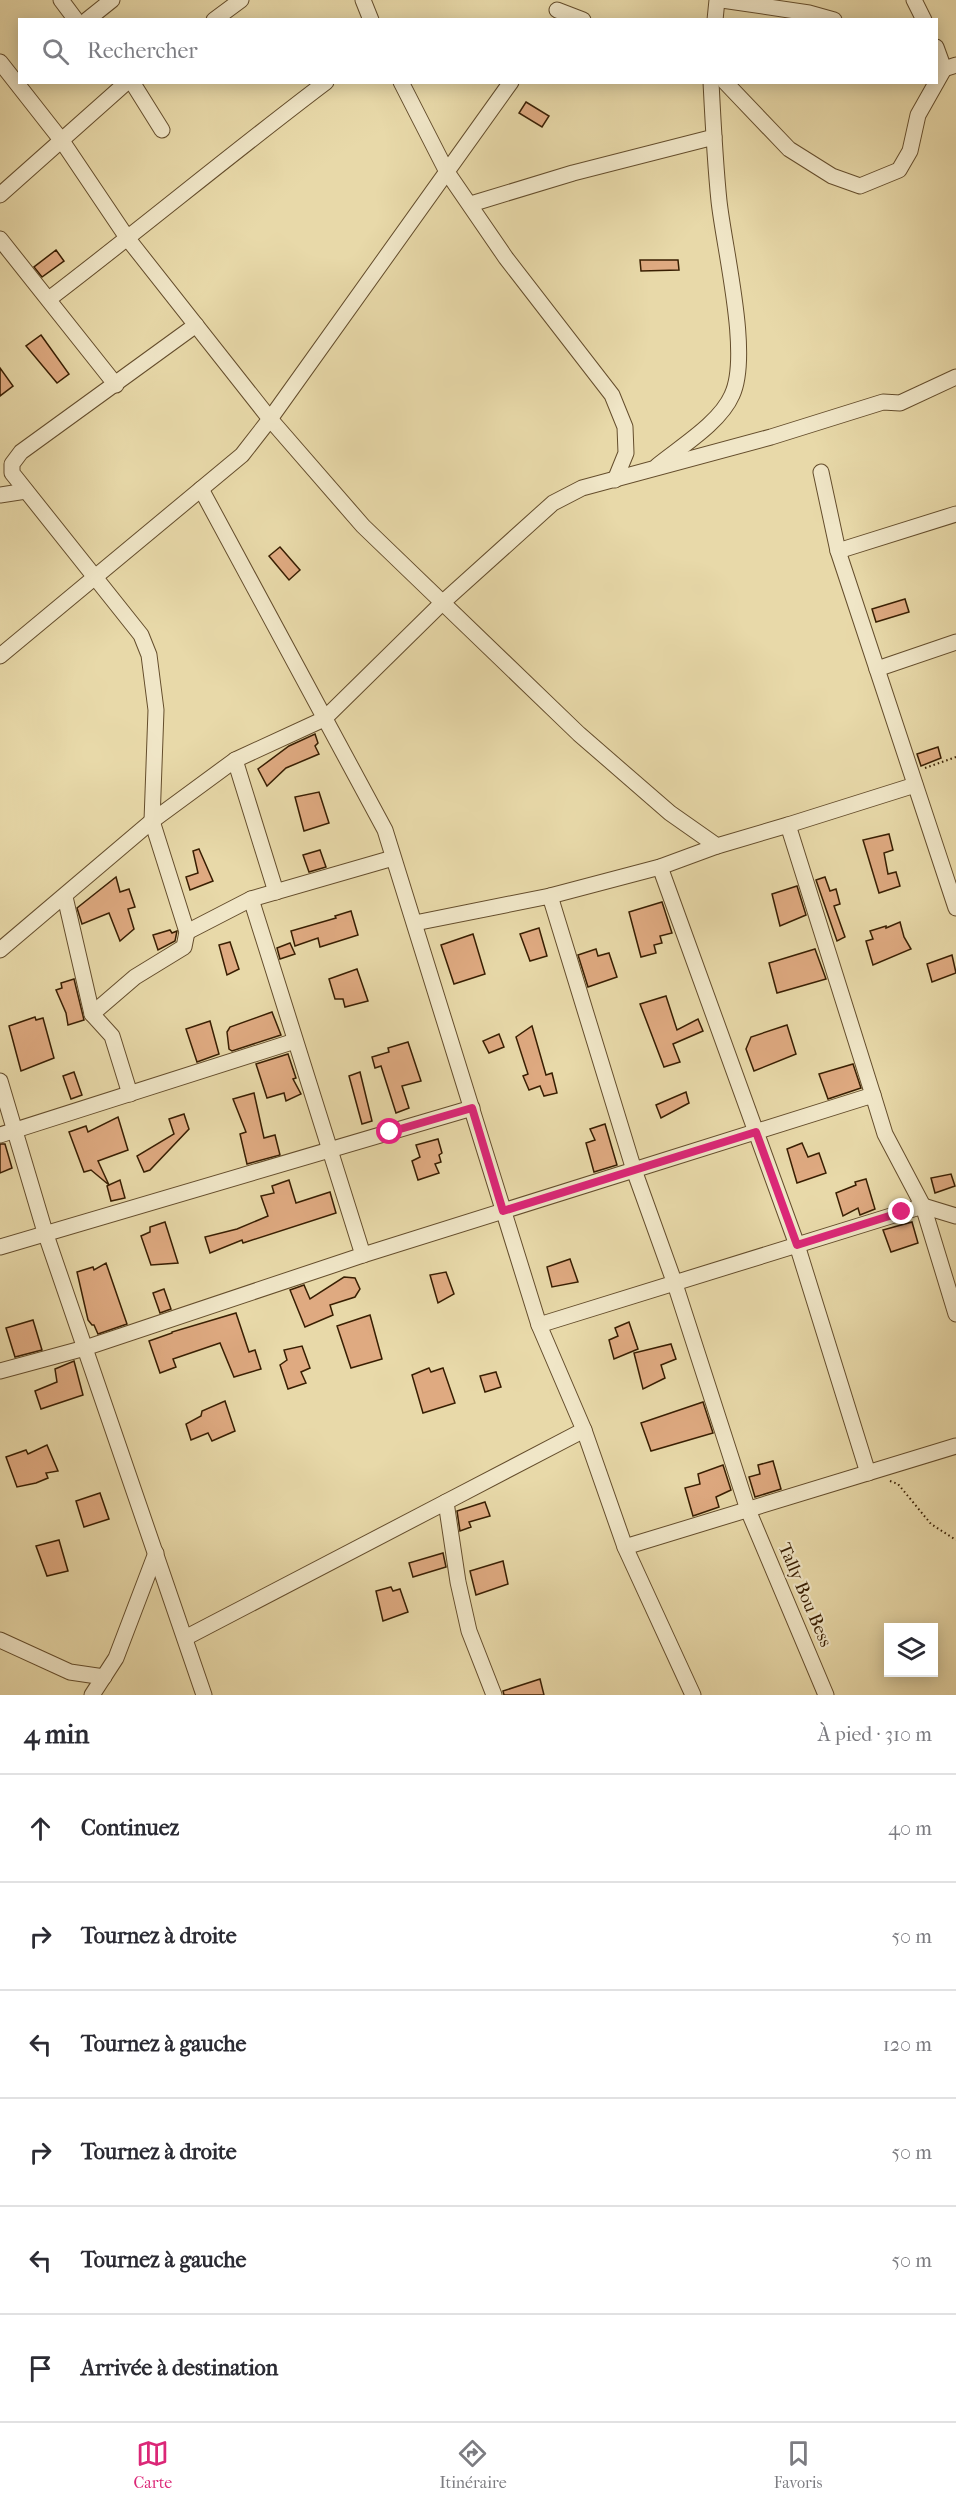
<!DOCTYPE html>
<html lang="fr">
<meta charset="utf-8">
<style>
:root{--surface:#fff;--page:#f2f2f3;--text:#2b2b33;--muted:#7c7c81;--line:#e1e1e2;--accent:#db2777}
body{margin:0;font-family:"IM FELL French Canon",serif;background:var(--page);color:var(--text)}
.controls{position:absolute;right:18px;bottom:18px;display:grid;overflow:hidden;border-radius:0px;box-shadow:0 3px 15px #0003}
.controls button{width:54px;height:54px;display:grid;place-items:center;padding:0;border:0;border-bottom:2px solid var(--line);background:var(--surface);color:var(--text);font:30px sans-serif}
.stop{position:absolute;width:18px;height:18px;margin:-14px;border:4px solid #db2777;border-radius:50%;background:#fff}
.stop.end{background:#db2777;border-color:#fff;box-shadow:0 2px 6px #0008}
.list{margin:0;padding:0;list-style:none}
h2{display:flex;justify-content:space-between;align-items:center;height:78px;margin:0;padding:0 24px;font-size:26px}
h2 small{font-size:20px;font-weight:400;color:var(--muted)}
.list li{display:grid;grid-template-columns:39px 1fr auto;gap:18px;align-items:center;box-sizing:border-box;height:108px;padding:0 24px;border-top:2px solid var(--line)}
.list b{display:block;font-size:22px;white-space:nowrap}
.list em{font-size:20px;font-style:normal;color:var(--muted)}
.icon{flex:none;width:33px;height:33px;fill:none;stroke:currentColor;stroke-width:2;stroke-linecap:round;stroke-linejoin:round}
.map{position:relative;flex:none;width:956px;height:1695px;overflow:hidden}
.search{position:absolute;background:var(--surface);box-shadow:0 3px 15px #0003;left:18px;right:18px;top:18px;height:66px;display:flex;align-items:center;gap:15px;box-sizing:border-box;padding:0 21px;border-radius:0px;color:var(--muted);font-size:22px}
.sheet{height:726px;background:var(--surface)}
nav{display:flex;justify-content:space-around;align-items:center;box-sizing:border-box;height:84px;border-top:2px solid var(--line);background:var(--surface);font-size:16px;color:var(--muted)}
nav a{display:grid;justify-items:center;gap:3px}
nav .on{color:var(--accent)}
.map>svg:first-child{display:block}
.building{fill:#dfaa81;stroke:#381e02;stroke-width:1.5}
.lines{fill:none;stroke-linecap:round;stroke-linejoin:round}
.minor-casing{stroke:#644d2c;stroke-width:17}
.path{stroke:#381e02;stroke-width:2;stroke-dasharray:1.5 3;stroke-linecap:butt}
.minor{stroke:#f0e6c7;stroke-width:15}
.route{stroke:#db2777;stroke-width:8}
.labels{text-anchor:middle;dominant-baseline:central;stroke-width:4.5;stroke-linejoin:round;paint-order:stroke}
.street-label{font-size:18px;fill:#381e02;stroke:#f0e6c7}
</style>
<div class="map">
<svg width="956" height="1695" viewBox="0 0 956 1695">
<rect width="100%" height="100%" fill="#e8d9a9"/>
<filter id="stains"><feTurbulence type="fractalNoise" baseFrequency=".00333" numOctaves="4"/><feColorMatrix values="0 0 0 0 .2 0 0 0 0 .09 0 0 0 0 .02 0 0 0 .5 -.17"/></filter>
<radialGradient id="worn" r=".72"><stop offset=".6" stop-color="#630" stop-opacity="0"/><stop offset="1" stop-color="#630" stop-opacity=".3"/></radialGradient>
<g class="building">
<polygon points="526,102 549,116 542,127 519,113"/>
<polygon points="56,250 64,261 42,277 34,267"/>
<polygon points="640,260 678,260 679,270 641,271"/>
<polygon points="41,335 69,374 57,383 26,346"/>
<polygon points="0,368 13,386 0,396"/>
<polygon points="280,547 300,570 289,580 269,556"/>
<polygon points="905,599 909,612 876,622 872,609"/>
<polygon points="315,734 318,743 315,746 319,754 286,768 267,786 258,769 289,746"/>
<polygon points="938,747 941,758 921,766 917,754"/>
<polygon points="319,792 329,823 304,831 295,797"/>
<polygon points="889,834 893,850 884,853 888,874 896,872 900,886 879,893 863,840"/>
<polygon points="199,849 213,881 190,890 186,877 198,873 193,851"/>
<polygon points="320,850 326,867 309,872 303,855"/>
<polygon points="116,877 120,892 129,889 135,907 128,909 134,929 120,941 109,913 82,924 77,908"/>
<polygon points="825,877 830,891 836,889 840,904 834,906 845,937 837,941 816,880"/>
<polygon points="797,886 806,915 780,926 772,894"/>
<polygon points="662,902 672,933 660,936 662,943 654,945 656,953 641,957 629,912"/>
<polygon points="351,911 358,935 320,947 318,938 295,946 291,931 336,918 335,916"/>
<polygon points="900,922 904,937 911,949 873,965 866,941 873,939 870,931 886,926 886,928"/>
<polygon points="539,928 547,956 530,961 520,934"/>
<polygon points="170,930 172,933 177,931 175,941 158,950 153,935"/>
<polygon points="473,934 485,974 454,984 441,945"/>
<polygon points="230,942 239,969 227,975 219,945"/>
<polygon points="290,943 295,954 280,959 277,948"/>
<polygon points="596,949 598,956 609,953 617,977 588,987 578,955"/>
<polygon points="815,949 826,979 777,993 769,963"/>
<polygon points="952,955 956,973 932,982 927,964"/>
<polygon points="357,969 368,1001 345,1007 343,999 335,999 329,979"/>
<polygon points="74,979 84,1020 68,1025 66,1013 56,990 62,988 61,983"/>
<polygon points="666,996 677,1030 698,1019 703,1031 673,1044 680,1062 664,1067 640,1004"/>
<polygon points="272,1012 281,1035 232,1051 229,1049 227,1032 230,1027"/>
<polygon points="35,1017 36,1020 43,1018 54,1058 21,1071 9,1026"/>
<polygon points="210,1021 219,1054 197,1062 186,1029"/>
<polygon points="787,1025 796,1054 754,1071 746,1049 751,1037"/>
<polygon points="532,1026 546,1075 552,1073 557,1093 544,1096 540,1086 529,1090 523,1076 528,1074 516,1037"/>
<polygon points="499,1034 504,1047 489,1053 483,1041"/>
<polygon points="408,1042 421,1081 402,1086 409,1108 396,1113 381,1066 375,1068 372,1057 389,1052 388,1048"/>
<polygon points="288,1054 296,1078 293,1079 301,1094 286,1101 284,1093 267,1098 256,1064"/>
<polygon points="853,1064 861,1088 828,1099 819,1074"/>
<polygon points="74,1072 82,1095 71,1099 63,1076"/>
<polygon points="360,1072 372,1121 362,1124 349,1076"/>
<polygon points="686,1092 689,1103 661,1118 656,1105"/>
<polygon points="254,1093 264,1138 275,1135 280,1155 247,1164 240,1134 246,1132 233,1099"/>
<polygon points="184,1114 189,1129 150,1170 144,1172 137,1156 174,1134 169,1119"/>
<polygon points="118,1117 128,1150 98,1161 109,1185 120,1180 125,1198 111,1201 107,1186 109,1185 91,1170 84,1172 69,1132 86,1126 88,1132"/>
<polygon points="605,1124 617,1165 594,1172 586,1143 595,1140 590,1129"/>
<polygon points="438,1139 442,1153 439,1155 441,1162 435,1164 439,1173 418,1180 412,1161 420,1157 416,1145"/>
<polygon points="802,1143 808,1157 819,1153 826,1173 797,1183 787,1149"/>
<polygon points="0,1144 5,1144 12,1168 0,1173"/>
<polygon points="951,1174 955,1186 935,1193 931,1178"/>
<polygon points="866,1179 875,1209 860,1215 858,1208 843,1216 836,1193 856,1185 855,1182"/>
<polygon points="289,1180 296,1203 330,1192 336,1213 243,1243 242,1240 210,1253 205,1237 237,1229 268,1216 261,1196 274,1193 272,1186"/>
<polygon points="165,1222 178,1263 151,1265 141,1236 150,1232 150,1227"/>
<polygon points="912,1222 918,1243 891,1252 883,1230"/>
<polygon points="570,1259 578,1282 552,1287 547,1267"/>
<polygon points="106,1263 127,1324 98,1334 94,1325 92,1325 88,1320 77,1272 93,1267 94,1270"/>
<polygon points="446,1272 454,1294 438,1303 430,1275"/>
<polygon points="344,1277 355,1278 360,1289 355,1297 330,1305 333,1315 305,1327 290,1290 304,1285 310,1299"/>
<polygon points="164,1289 171,1309 160,1313 153,1293"/>
<polygon points="236,1313 249,1352 255,1350 261,1369 234,1377 220,1343 173,1359 176,1367 160,1373 149,1341 172,1333 172,1332"/>
<polygon points="370,1315 382,1359 351,1368 337,1326"/>
<polygon points="33,1320 42,1350 15,1357 6,1328"/>
<polygon points="629,1322 638,1349 614,1359 609,1340 618,1336 615,1328"/>
<polygon points="671,1344 676,1359 661,1365 665,1378 643,1389 634,1353"/>
<polygon points="302,1346 310,1368 301,1372 306,1383 288,1389 280,1365 287,1360 284,1350"/>
<polygon points="74,1361 83,1395 41,1409 35,1391 57,1382 55,1369"/>
<polygon points="429,1368 431,1372 443,1368 455,1403 423,1413 412,1375"/>
<polygon points="496,1372 501,1387 485,1392 480,1376"/>
<polygon points="225,1401 235,1431 212,1441 208,1433 191,1440 186,1424 201,1416 202,1411"/>
<polygon points="703,1402 713,1433 651,1451 641,1423"/>
<polygon points="47,1445 58,1471 46,1473 48,1478 36,1483 17,1487 6,1457 26,1450 28,1454"/>
<polygon points="773,1461 781,1489 755,1497 749,1477 760,1474 758,1465"/>
<polygon points="723,1465 731,1490 716,1497 719,1507 693,1516 685,1488 700,1484 698,1474"/>
<polygon points="100,1493 109,1519 84,1527 76,1501"/>
<polygon points="485,1502 490,1516 469,1522 471,1527 460,1531 457,1511"/>
<polygon points="59,1540 68,1571 47,1576 36,1546"/>
<polygon points="443,1553 446,1567 413,1577 409,1563"/>
<polygon points="503,1561 508,1584 476,1595 470,1571"/>
<polygon points="391,1587 393,1591 400,1589 408,1612 383,1621 376,1591"/>
<polygon points="540,1679 544,1695 504,1695 503,1691"/>
</g>
<g class="lines">
<defs>
<g id="minor">
<polyline points="61,0 76,20"/>
<polyline points="363,0 371,20"/>
<polyline points="722,0 809,13 834,20"/>
<polyline points="914,0 924,20"/>
<polyline points="557,10 583,20"/>
<polyline points="87,20 112,0"/>
<polyline points="214,20 241,0"/>
<polyline points="715,20 717,0"/>
<polyline points="936,47 944,69 956,65"/>
<polyline points="0,62 62,141 128,239 270,419 363,526 579,734 670,813 717,846 788,825 873,1095"/>
<polyline points="132,82 162,130"/>
<polyline points="401,82 447,172 506,258 612,395 625,427 626,453 615,480"/>
<polyline points="725,82 789,149 832,176 860,186 899,170 910,151 918,115 944,69"/>
<polyline points="0,195 127,82"/>
<polyline points="471,204 573,173 714,137"/>
<polyline points="0,239 116,385"/>
<path d="M 49,299 C 142,228 232,153 326,82"/>
<path d="M 657,466 C 680,447 720,423 732,395 C 751,355 724,248 719,201 C 715,162 713,122 711,82"/>
<polyline points="821,472 838,551 956,908"/>
<polyline points="201,489 385,830 539,1325 584,1430 625,1547 693,1695"/>
<polyline points="0,495 26,491"/>
<polyline points="838,551 956,514"/>
<polyline points="0,656 242,455 270,419 511,82"/>
<polyline points="877,669 956,642"/>
<polyline points="235,760 276,892"/>
<polyline points="788,825 915,785"/>
<polyline points="660,867 797,1245 868,1473"/>
<polyline points="550,896 660,867 717,846"/>
<polyline points="65,897 92,1014 112,1036 130,1094"/>
<polyline points="251,899 363,1255"/>
<polyline points="415,923 550,896 634,1170 675,1284 748,1510 826,1695"/>
<polyline points="187,932 251,899 393,858"/>
<polyline points="0,950 152,821 235,760 324,719 442,603 553,503 582,488 771,437 883,402 900,403 956,377"/>
<polyline points="92,1014 135,977 184,947 187,932 152,821 156,710 149,655 141,635 12,473 12,464 21,452 196,325"/>
<polyline points="0,1081 45,1232 204,1695"/>
<polyline points="0,1135 295,1041"/>
<polyline points="0,1247 472,1108"/>
<polyline points="539,1325 923,1206 956,1216"/>
<polyline points="0,1371 85,1348 363,1255 873,1095 885,1134 923,1206 956,1314"/>
<polyline points="625,1547 956,1446"/>
<polyline points="185,1638 446,1502"/>
<polyline points="0,1640 70,1672 104,1677"/>
<polyline points="92,1695 116,1658 156,1553"/>
<polyline points="494,1695 469,1631 458,1582 446,1502 584,1430"/>
</g>
</defs>
<use href="#minor" class="minor-casing"/>
<g class="path">
<polyline points="925,768 956,757"/>
<polyline points="890,1481 898,1484 931,1524 956,1540"/>
</g>
<use href="#minor" class="minor"/>
</g>
<g class="lines">
<polyline class="route" points="390,1132 472,1108 503,1211 756,1132 797,1245 902,1212"/>
</g>
<g class="labels">
<g class="street-label">
<text transform="translate(805 1595) rotate(67)">Tally Bou Bess</text>
</g>
</g>
<rect width="100%" height="100%" filter="url(#stains)"/>
<rect width="100%" height="100%" fill="url(#worn)"/>
</svg>
<div class="controls">
<button><svg class="icon" aria-label="layers" viewBox="0 0 24 24"><path d="M12 4l9 5-9 5-9-5zM3 14l9 5 9-5"/></svg></button>
</div>
<div class="stop" style="left:390px;top:1132px"></div>
<div class="stop end" style="left:902px;top:1212px"></div>
<div class="search"><svg class="icon" aria-label="search" viewBox="0 0 24 24"><circle cx="10" cy="10" r="6"/><path d="M15 15l6 6"/></svg>Rechercher</div>
</div>
<section class="sheet">
<h2>4 min<small>À pied · 310 m</small></h2>
<ul class="list">
<li><svg class="icon" aria-label="ahead" viewBox="0 0 24 24"><path d="M12 20V5M6 11l6-6 6 6"/></svg><div><b>Continuez</b></div><em>40 m</em></li>
<li><svg class="icon" aria-label="right" viewBox="0 0 24 24"><path d="M7 20v-9h11M14 6l5 5-5 5"/></svg><div><b>Tournez à droite</b></div><em>50 m</em></li>
<li><svg class="icon" aria-label="left" viewBox="0 0 24 24"><path d="M17 20v-9H6M10 6l-5 5 5 5"/></svg><div><b>Tournez à gauche</b></div><em>120 m</em></li>
<li><svg class="icon" aria-label="right" viewBox="0 0 24 24"><path d="M7 20v-9h11M14 6l5 5-5 5"/></svg><div><b>Tournez à droite</b></div><em>50 m</em></li>
<li><svg class="icon" aria-label="left" viewBox="0 0 24 24"><path d="M17 20v-9H6M10 6l-5 5 5 5"/></svg><div><b>Tournez à gauche</b></div><em>50 m</em></li>
<li><svg class="icon" aria-label="arrive" viewBox="0 0 24 24"><path d="M6 21V4h12l-3 4 3 4H6"/></svg><div><b>Arrivée à destination</b></div></li>
</ul>
</section>
<nav>
<a class="on"><svg class="icon" aria-label="map" viewBox="0 0 24 24"><path d="M3 6l6-2 6 2 6-2v14l-6 2-6-2-6 2zM9 4v14M15 6v14"/></svg>Carte</a>
<a><svg class="icon" aria-label="directions" viewBox="0 0 24 24"><path d="M12 3l9 9-9 9-9-9zM9 14v-3h6M13 9l2 2-2 2"/></svg>Itinéraire</a>
<a><svg class="icon" aria-label="saved" viewBox="0 0 24 24"><path d="M7 4h10v16l-5-4-5 4z"/></svg>Favoris</a>
</nav>
